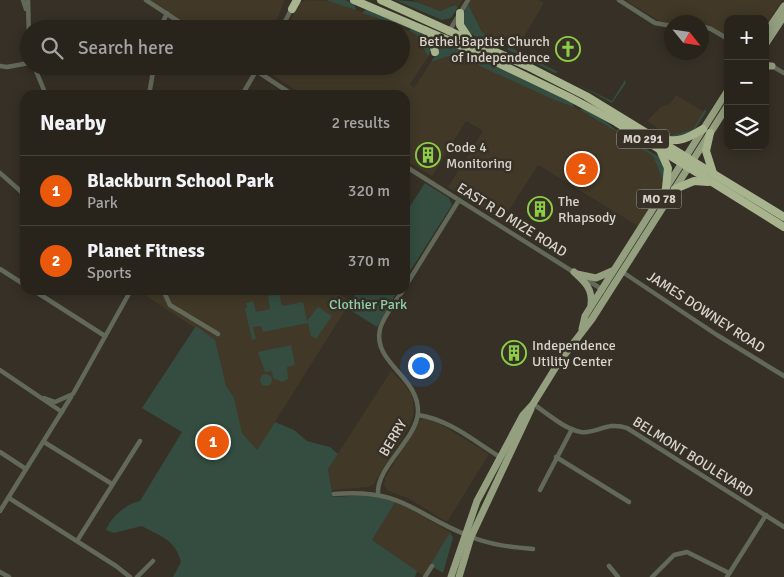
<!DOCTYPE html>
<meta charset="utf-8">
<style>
:root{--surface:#28241c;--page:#302c25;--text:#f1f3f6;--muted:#a5a4a3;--line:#44413b;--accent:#ea580c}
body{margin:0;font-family:Signika,sans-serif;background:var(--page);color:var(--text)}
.controls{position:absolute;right:15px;top:15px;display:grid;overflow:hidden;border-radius:10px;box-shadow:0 2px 12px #0003}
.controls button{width:45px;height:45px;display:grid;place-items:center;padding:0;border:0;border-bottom:1px solid var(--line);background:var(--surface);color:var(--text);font:25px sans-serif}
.compass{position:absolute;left:664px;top:15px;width:45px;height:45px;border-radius:50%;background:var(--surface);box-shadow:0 2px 12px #0003;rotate:120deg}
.you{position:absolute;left:420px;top:365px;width:18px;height:18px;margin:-12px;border:4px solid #fff;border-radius:50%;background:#1a73e8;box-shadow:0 0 0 8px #1a73e833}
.badge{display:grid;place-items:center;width:32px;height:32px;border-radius:50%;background:var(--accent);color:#fff;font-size:16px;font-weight:700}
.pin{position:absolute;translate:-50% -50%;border:2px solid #fff;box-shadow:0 1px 5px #0006}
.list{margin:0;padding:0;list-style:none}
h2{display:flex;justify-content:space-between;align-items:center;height:65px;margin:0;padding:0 20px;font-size:21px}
h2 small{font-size:16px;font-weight:400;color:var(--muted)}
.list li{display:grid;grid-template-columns:32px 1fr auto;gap:15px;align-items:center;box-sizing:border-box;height:70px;padding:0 20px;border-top:1px solid var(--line)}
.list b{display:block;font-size:19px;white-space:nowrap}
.list p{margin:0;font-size:16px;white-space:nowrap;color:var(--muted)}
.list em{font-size:16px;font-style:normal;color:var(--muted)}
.icon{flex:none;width:28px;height:28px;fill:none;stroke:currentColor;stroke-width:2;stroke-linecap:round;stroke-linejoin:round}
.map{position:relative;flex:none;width:784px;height:577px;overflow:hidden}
.search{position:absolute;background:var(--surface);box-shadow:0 2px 12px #0003;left:20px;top:20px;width:390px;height:55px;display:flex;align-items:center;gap:12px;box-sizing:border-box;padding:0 18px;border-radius:28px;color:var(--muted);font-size:19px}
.panel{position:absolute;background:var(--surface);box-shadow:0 2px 12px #0003;left:20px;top:90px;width:390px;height:205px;border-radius:15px}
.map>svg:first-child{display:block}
.built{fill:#413827}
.green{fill:#344d40}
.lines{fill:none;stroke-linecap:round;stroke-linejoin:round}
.street{stroke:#636959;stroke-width:4.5}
.primary{stroke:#949f7f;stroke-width:7}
.highway{stroke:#a7b48e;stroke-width:8}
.labels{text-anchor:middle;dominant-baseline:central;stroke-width:5;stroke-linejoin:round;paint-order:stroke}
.shield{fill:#363026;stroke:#a8a49c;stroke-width:1}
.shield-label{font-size:12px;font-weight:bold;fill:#d9d5ce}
.poi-label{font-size:14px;fill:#d9d5ce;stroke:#363026;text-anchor:start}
.street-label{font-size:14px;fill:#d9d5ce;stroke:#363026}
.park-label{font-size:14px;fill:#90d3af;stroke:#363026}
</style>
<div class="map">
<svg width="784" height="577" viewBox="0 0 784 577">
<rect width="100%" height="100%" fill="#363026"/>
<g class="built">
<polygon points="150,0 285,0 273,29 195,29"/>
<polygon points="306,0 334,1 416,34 428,57 410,84 414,88 431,62 456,54 554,100 572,106 610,128 653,156 664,183 638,226 538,165 502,221 448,187 483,131 466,121 432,176 405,160 405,95 303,95 265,70 264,66 401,66 401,29 286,29 299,3"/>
<polygon points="413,0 463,0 458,7 455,5 440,11"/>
<polygon points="470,0 539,0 544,3 516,50 482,32 468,4"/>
<polygon points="625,0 782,0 765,28 765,19 728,19 728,37 702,22 672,22 671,25 666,25"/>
<polygon points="676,95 704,112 693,129 670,136 647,121 661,107 670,104"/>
<polygon points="137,290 332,290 351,301 196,547 135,511 182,432 142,408 195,328"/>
<polygon points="391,371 406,386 413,398 414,413 410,425 374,484 368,487 332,490 328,469"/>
<polygon points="424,417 437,422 489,454 447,522 408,498 388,491 384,485 385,478 420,420"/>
<polygon points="396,501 450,532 423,576 371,540"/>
</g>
<g class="green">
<polygon points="326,0 345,0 354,4 356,10"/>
<polygon points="395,0 417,2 440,11 455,5 458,7 451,18 442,20"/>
<path d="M 468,4 L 482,32 L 501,43 L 499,45 C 477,40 453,29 468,4 Z"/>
<polygon points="366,9 394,20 394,24 362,13"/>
<polygon points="411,28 428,37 431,49 428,57 416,34 409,31"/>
<polygon points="449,44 475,56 476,58 473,62 456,54 431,62 441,47"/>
<polygon points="508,46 558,72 555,73 508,50"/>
<polygon points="482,60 573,103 574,107 554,100 478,65"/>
<polygon points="625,80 626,83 612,103 577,84 612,101"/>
<polygon points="583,108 605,121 622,135 580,110"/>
<polygon points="705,109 706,112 695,129 683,138 668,136 659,130 658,128 670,136 693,129"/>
<polygon points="628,138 661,158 665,164 664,183 653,156 627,140"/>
<polygon points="425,183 449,198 452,205 405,279 405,214"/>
<polygon points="358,290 398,290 377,327 347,308"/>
<polygon points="279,293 282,306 303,302 307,321 318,307 332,316 316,339 311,336 308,323 263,332 261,326 253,327 256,339 252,340 245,309 247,308 246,303 253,301 256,312 270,309 268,296"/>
<path d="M 196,326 L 215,340 L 226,386 L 234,398 L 242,433 L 257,450 L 275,422 L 294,430 L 307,441 L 330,447 L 338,454 L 328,469 L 333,497 L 368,495 L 396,501 L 372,540 L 417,571 L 415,577 L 173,577 L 181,562 C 175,539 161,537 142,526 L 114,533 L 106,530 C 110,518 127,503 140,501 L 182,432 L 142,408 Z"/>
<polygon points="291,345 295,365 287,367 288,379 282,382 273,378 272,371 265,372 258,352"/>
<circle cx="266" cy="380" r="6"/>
<polygon points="450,532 453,538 443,573 430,565"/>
</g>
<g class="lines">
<g class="street">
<polyline points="23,0 26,9"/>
<polyline points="28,0 29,39"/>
<polyline points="146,0 190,29"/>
<polyline points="619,0 655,23 672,26"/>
<polyline points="702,26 711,29 728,39"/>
<polyline points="160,29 167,13"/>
<polyline points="281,29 292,8"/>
<polyline points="448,33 468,0"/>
<polyline points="765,62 784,73"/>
<polyline points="0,66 7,67 29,63"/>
<polyline points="34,66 46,95"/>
<polyline points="249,66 293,95"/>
<polyline points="149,95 154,66"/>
<polyline points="242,95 259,66"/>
<polyline points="405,166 575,273"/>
<polyline points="0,173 25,195"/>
<polyline points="0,269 25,285"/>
<polyline points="621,271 717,335 784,376"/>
<polyline points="584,278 603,290"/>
<polyline points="405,287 459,200"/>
<polyline points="33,290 105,336"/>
<polyline points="163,290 170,305 218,334"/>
<polyline points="0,370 62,412"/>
<polyline points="44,398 55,402 73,394 131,290"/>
<path d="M 533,404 C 547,413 564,429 581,432 C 597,434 607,421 627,428 L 784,527"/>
<path d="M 418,415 C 448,419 474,441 500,457"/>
<polyline points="44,442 112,484"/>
<polyline points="0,452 26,469"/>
<polyline points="556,457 629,502"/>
<polyline points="540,490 572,429"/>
<path d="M 334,494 C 403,488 413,514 469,536 C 490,545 511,547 533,549"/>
<path d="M 378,494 C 376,467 416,440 418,413 C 420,377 372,363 380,329 C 383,316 396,302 403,290"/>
<polyline points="9,498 116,566 130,577"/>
<polyline points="0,511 71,397"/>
<polyline points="77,541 140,441"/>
<polyline points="609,566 618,577"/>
<polyline points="0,572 9,577"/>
<polyline points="137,577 153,561"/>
<polyline points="425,577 432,566"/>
<polyline points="652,577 674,555 687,552 729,573"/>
<polyline points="727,577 766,515"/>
</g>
<g class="primary">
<polyline points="765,34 784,6"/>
<polyline points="765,45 784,16"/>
<polyline points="765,66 772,66"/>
<path d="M 574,272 C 585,282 593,289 591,305"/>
<polyline points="577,274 596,278 612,271"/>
<polyline points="582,329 585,316 728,90"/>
<polyline points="451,577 477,501 523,415 533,404 559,362 592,319 728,105"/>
<polyline points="459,577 471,537 531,409"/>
</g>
<g class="highway">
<polyline points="354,0 471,50 569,97 616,122 784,227"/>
<polyline points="381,0 527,66 586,96 784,217"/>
<polyline points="292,9 297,0"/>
<polyline points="460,13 460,25 468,37"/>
<polyline points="426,31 432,39 435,52"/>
<polyline points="710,133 706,151 713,173"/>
<path d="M 661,139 C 679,143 688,138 703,129"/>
<polyline points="660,150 668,168 666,188"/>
<polyline points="675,189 694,181 708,182"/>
</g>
</g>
<defs>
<symbol id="church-ring" viewBox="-11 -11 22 22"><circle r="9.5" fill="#363026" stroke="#8cce46" stroke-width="1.5"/><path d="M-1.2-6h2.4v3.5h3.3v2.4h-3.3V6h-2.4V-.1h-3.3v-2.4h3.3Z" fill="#8cce46"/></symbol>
<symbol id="building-ring" viewBox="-11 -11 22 22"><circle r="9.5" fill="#363026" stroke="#8cce46" stroke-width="1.5"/><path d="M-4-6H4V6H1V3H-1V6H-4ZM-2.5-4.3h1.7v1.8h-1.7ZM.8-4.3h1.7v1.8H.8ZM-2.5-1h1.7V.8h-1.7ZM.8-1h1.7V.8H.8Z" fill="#8cce46"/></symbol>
</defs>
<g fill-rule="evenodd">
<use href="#church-ring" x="554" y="35" width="28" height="28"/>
<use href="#building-ring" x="414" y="141" width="28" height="28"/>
<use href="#building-ring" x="526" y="195" width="28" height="28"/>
<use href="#building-ring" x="500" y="339" width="28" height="28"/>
</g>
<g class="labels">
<g class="shield">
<rect x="617" y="129.5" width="52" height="19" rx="4"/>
<rect x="636.5" y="189.5" width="45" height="19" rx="4"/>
</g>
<g class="shield-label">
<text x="643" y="139">MO 291</text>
<text x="659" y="199">MO 78</text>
</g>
<g class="poi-label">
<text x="550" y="41" text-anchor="end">Bethel Baptist Church<tspan x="550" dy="16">of Independence</tspan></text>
<text x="446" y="147">Code 4<tspan x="446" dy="16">Monitoring</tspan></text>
<text x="558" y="201">The<tspan x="558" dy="16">Rhapsody</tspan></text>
<text x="532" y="345">Independence<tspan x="532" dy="16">Utility Center</tspan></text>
</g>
<g class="street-label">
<text transform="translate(512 220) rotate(32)">EAST R D MIZE ROAD</text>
<text transform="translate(706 312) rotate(33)">JAMES DOWNEY ROAD</text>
<text transform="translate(393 438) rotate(-59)">BERRY</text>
<text transform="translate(693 457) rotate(32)">BELMONT BOULEVARD</text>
</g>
<g class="park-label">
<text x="368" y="304">Clothier Park</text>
</g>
</g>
</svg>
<div class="controls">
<button>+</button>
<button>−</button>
<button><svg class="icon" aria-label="layers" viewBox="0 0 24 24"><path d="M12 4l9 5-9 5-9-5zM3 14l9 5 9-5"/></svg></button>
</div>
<svg class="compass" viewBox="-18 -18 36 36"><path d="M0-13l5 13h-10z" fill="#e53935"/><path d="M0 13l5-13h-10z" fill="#a5a4a3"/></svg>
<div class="you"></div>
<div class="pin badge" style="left:213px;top:442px">1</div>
<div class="pin badge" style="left:582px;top:169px">2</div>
<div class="search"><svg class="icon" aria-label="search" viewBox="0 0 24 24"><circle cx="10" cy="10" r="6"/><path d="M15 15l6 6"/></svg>Search here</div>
<section class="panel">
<h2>Nearby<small>2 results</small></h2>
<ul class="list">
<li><span class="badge">1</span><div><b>Blackburn School Park</b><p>Park</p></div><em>320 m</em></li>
<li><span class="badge">2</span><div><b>Planet Fitness</b><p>Sports</p></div><em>370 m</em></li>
</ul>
</section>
</div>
